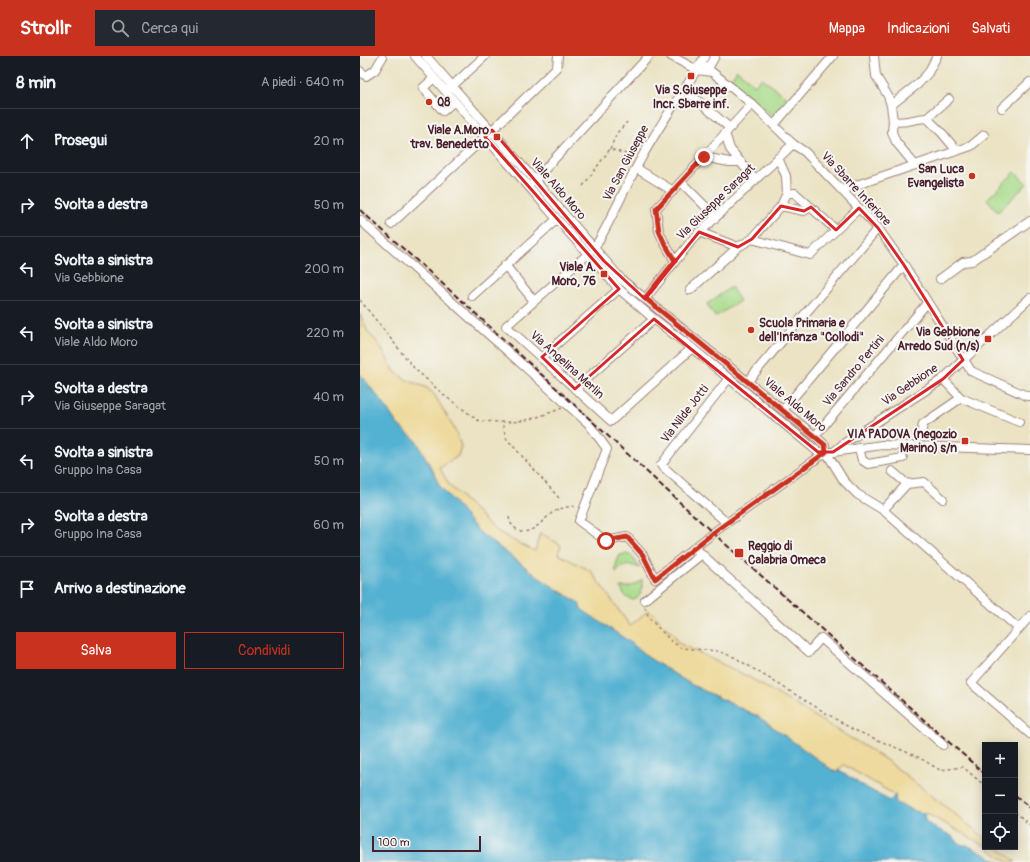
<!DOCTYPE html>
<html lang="it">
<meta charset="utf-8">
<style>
:root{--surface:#171b24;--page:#242831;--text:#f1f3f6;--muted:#9ea1a6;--line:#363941;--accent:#c8321e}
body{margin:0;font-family:Pangolin,sans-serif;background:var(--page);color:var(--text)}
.controls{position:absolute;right:12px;bottom:12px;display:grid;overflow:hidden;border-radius:0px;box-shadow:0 2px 10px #0003}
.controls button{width:36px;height:36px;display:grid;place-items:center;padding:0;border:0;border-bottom:1px solid var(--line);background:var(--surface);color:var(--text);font:20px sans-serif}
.scale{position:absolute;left:12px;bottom:10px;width:109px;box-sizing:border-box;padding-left:4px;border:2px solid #4a1f2b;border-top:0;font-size:11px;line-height:14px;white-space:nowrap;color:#4a1f2b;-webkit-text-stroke:3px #f6f6f2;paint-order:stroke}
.stop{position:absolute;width:12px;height:12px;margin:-9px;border:3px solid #c8321e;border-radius:50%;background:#fff}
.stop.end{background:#c8321e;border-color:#fff;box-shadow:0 1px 4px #0008}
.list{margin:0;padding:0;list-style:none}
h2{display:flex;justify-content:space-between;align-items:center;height:52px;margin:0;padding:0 16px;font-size:17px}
h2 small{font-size:13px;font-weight:400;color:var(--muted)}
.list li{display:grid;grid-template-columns:26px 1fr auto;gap:12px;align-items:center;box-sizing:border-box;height:64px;padding:0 16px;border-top:1px solid var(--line)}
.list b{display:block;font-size:15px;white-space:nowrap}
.list p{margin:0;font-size:13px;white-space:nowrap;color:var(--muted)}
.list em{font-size:13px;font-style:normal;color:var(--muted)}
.actions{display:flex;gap:8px;padding:12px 16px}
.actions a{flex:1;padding:9px 0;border:1px solid var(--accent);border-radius:0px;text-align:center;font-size:14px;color:var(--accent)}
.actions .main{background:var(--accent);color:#fff}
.icon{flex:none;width:22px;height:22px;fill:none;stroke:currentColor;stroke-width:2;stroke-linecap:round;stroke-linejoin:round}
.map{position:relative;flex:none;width:670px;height:806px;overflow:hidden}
header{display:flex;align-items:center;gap:24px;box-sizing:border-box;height:56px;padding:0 20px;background:var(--accent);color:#fff}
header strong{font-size:19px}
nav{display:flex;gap:22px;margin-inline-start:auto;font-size:14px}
.search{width:280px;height:36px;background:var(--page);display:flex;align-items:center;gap:10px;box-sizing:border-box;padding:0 14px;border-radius:0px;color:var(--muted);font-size:15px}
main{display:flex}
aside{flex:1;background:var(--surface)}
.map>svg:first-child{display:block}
.green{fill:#a9db8a;stroke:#7a7d5a}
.sand{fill:#eeda9e;stroke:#9c7c64}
.water{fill:#52b1d1;stroke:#4e687e}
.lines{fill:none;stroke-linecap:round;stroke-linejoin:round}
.minor-casing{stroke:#9a8178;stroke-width:10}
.path{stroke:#9a8178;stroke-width:1.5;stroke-dasharray:3 3;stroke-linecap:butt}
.minor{stroke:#fff;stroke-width:8}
.rail{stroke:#4a1f2b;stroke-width:2;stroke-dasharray:6 3;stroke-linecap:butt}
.route{stroke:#c8321e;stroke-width:5}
.marked{fill:none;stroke:#d62828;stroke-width:3;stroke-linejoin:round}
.poi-dot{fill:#c8321e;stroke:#f6f6f2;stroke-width:1.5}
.labels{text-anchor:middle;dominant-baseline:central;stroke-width:4;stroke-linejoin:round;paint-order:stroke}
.poi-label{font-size:12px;font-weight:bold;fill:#4a1f2b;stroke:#f6f6f2;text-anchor:end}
.street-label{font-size:12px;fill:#4a1f2b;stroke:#f6f6f2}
</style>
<header>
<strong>Strollr</strong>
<div class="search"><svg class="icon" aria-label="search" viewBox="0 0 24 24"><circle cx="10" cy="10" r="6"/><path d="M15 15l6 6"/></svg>Cerca qui</div>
<nav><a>Mappa</a><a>Indicazioni</a><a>Salvati</a></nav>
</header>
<main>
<aside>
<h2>8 min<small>A piedi · 640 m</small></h2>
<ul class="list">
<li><svg class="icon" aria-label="ahead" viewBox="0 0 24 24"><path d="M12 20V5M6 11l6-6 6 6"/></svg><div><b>Prosegui</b></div><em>20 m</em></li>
<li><svg class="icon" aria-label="right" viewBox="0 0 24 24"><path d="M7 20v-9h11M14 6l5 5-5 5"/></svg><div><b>Svolta a destra</b></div><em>50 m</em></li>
<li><svg class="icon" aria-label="left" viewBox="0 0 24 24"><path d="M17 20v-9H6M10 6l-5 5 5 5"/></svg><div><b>Svolta a sinistra</b><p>Via Gebbione</p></div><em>200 m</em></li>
<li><svg class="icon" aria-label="left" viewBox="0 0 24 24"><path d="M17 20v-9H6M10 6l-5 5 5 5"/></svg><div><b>Svolta a sinistra</b><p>Viale Aldo Moro</p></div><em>220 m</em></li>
<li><svg class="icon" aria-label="right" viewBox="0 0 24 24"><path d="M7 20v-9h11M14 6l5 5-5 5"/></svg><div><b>Svolta a destra</b><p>Via Giuseppe Saragat</p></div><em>40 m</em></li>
<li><svg class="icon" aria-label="left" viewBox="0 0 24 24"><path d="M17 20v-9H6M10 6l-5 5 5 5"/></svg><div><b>Svolta a sinistra</b><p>Gruppo Ina Casa</p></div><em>50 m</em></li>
<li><svg class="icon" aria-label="right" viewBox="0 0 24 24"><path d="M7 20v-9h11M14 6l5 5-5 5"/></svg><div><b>Svolta a destra</b><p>Gruppo Ina Casa</p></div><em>60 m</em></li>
<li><svg class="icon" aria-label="arrive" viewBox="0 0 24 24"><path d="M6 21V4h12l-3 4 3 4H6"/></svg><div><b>Arrivo a destinazione</b></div></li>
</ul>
<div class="actions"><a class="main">Salva</a><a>Condividi</a></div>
</aside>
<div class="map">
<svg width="670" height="806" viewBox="0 0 670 806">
<rect width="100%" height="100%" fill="#f6f6f2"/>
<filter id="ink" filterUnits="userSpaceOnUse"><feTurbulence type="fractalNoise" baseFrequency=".025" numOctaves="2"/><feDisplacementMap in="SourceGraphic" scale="8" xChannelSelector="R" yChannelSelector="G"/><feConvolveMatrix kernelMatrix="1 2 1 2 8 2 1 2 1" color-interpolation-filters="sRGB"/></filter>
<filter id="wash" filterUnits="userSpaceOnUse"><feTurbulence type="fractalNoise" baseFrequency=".012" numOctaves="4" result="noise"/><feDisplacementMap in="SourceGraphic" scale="16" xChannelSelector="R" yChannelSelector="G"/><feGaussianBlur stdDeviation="0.9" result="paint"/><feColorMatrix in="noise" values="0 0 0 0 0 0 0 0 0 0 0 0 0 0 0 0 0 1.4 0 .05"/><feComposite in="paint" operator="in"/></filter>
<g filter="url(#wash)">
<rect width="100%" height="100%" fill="#ebe3c4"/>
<g class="green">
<polygon points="377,14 395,29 402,22 431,45 416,63 370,24"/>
<polygon points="655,116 667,128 638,156 627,143"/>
<polygon points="371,231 380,245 355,261 347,248"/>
<path d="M 266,498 L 272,500 L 280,512 C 270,508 262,508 256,517 C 255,509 257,505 260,499 Z"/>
<path d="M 282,523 C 282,532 282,542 273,544 L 266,541 L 260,531 C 270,532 275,530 282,523 Z"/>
</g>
<g class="sand">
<polygon points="0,258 8,276 18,287 35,316 47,324 67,332 74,338 95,374 101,390 98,400 80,412 89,429 134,473 154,485 175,495 180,477 201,489 198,498 231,515 270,570 289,554 315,580 318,587 389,621 512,695 529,706 625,782 625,790 566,757 557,756 536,747 535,739 484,709 475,716 399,661 332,629 289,602 270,586 220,553 219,547 184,525 119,476 79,429 74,417 56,384 38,369 23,347 0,318"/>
<polygon points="626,791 637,791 656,806 647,806"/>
</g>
<path class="water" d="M 0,318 L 23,347 L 38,369 L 56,384 L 74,417 L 79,429 L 119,476 L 184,525 L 219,547 L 221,553 L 270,586 L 289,602 L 332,629 L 399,661 L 475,716 L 479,714 C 485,720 492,721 498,727 L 530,745 L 535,739 L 536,747 L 557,756 L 566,757 L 564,761 L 566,766 L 577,773 L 590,779 L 602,789 L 607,789 L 639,806 L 0,806 Z"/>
</g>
<g filter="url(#ink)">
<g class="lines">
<defs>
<g id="minor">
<polyline points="55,0 197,163 259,233 294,263 332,292 458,396 473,396 522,389 670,394"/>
<polyline points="66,0 262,224 455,380 465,389 466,396 484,425 497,438 523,454"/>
<polyline points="311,0 337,14 352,16 392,48 433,88 445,96 518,172 544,209 611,315 667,340 670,340"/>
<polyline points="514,0 516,20 528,40 531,49 533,65 532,76 536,86 555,109"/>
<polyline points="338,14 350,9 355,0"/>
<polyline points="0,15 6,20 15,14 22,2"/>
<polyline points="74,22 63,32 83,55 94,45"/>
<polyline points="90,32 125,0"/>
<polyline points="324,33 370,72"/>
<polyline points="531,49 558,28 568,17 577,0"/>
<polyline points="642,52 670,26"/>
<polyline points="567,62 582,77 597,95"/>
<path d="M 533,65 C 546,68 555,62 567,62 L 589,43"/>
<polyline points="414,69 473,0"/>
<polyline points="365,77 370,93 395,124"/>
<polyline points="344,101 369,106 381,106"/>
<polyline points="276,112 313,135"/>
<polyline points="174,125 289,0"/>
<polyline points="321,126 356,161"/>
<polyline points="482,134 611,90 624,79"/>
<polyline points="427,137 435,137 476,174"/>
<polyline points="421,150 444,155 451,151"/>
<polyline points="0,164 228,367 247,393 219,465 246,485 267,481 283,499 295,523 357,474 466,396"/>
<polyline points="31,168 125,81 197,11 198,0"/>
<polyline points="339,176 378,191 392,183 421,150 427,137 426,120 418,102"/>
<polyline points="392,183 450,199 499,152"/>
<path d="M 234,193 C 252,163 265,131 282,101 C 301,66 325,34 345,0"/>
<polyline points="228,198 146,270 251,365 332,292"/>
<polyline points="315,205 304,186 299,175 296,153 392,48"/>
<polyline points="145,209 174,245"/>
<polyline points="580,223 603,206 612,205 670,165"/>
<polyline points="330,234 378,191"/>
<polyline points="112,240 197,163"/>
<polyline points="285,243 333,183 433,88"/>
<polyline points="182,301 259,233"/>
<polyline points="583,323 601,342 659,366"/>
<polyline points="388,325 518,172"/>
<polyline points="215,333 294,263"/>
<polyline points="423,354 544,209"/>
<polyline points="561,379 563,368 601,342"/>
<polyline points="455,380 567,247"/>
<polyline points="499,392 502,404 508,408 543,402"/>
<polyline points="474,396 483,388 583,323 670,242"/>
<polyline points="532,415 547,428"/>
<polyline points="583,443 564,426 547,428 523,454 659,573"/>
<polyline points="367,467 301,409 369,322"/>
<polyline points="335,492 449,596 461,582 583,689"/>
<polyline points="285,544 342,498"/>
<polyline points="670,560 611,627 670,678"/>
</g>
</defs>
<use href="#minor" class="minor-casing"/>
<g class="path">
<polyline points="250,93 257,77 267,66"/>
<polyline points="223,130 250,93 275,101"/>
<polyline points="0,244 54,312 85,340 119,365 142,366"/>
<path d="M 199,442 L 146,382 L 142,366 C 163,367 182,360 202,352"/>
<path d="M 149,461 C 150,467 151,468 155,472 C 170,483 181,465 192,457 C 199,453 205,451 213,450 L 216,452"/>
<polyline points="285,551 289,562 310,584 321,592 357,595 374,601 492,673 558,701 580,714 603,711 625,730"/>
<polyline points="655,756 670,769"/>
</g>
<use href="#minor" class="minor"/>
<g class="rail">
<polyline points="0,154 102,245 353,477 625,718"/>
<polyline points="655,739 670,752"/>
</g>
</g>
</g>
<g class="lines" filter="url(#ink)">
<polyline class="route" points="246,485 267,481 283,499 295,523 357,474 466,396 465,389 454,380 285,242 315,205 304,186 299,175 296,153 344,101"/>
</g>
<path class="marked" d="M 132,74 L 244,205 L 285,243 L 339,176 L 378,191 L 392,183 L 421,150 L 444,155 L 451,151 L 476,174 L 499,152 L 518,172 L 544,209 L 603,304 L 583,323 L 473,396 L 458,396 L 294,263 L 215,333 L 182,301 L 259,233 L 125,81 Z"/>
<g class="poi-dot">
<rect x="327" y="16" width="8" height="8" rx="2"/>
<circle cx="69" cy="46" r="4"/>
<rect x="133" y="77" width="8" height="8" rx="2"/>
<circle cx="612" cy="120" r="4"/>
<rect x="240" y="214" width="8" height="8" rx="2"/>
<circle cx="391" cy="274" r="4"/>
<rect x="624" y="279" width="8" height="8" rx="2"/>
<rect x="601" y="381" width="8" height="8" rx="2"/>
<rect x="374" y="492" width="10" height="10" rx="2"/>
</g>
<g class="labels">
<g class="poi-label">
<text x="331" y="34" text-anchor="middle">Via S.Giuseppe<tspan x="331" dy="14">Incr. Sbarre inf.</tspan></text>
<text x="77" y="46" text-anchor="start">Q8</text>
<text x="129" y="74">Viale A.Moro<tspan x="129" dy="14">trav. Benedetto</tspan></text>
<text x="604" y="113">San Luca<tspan x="604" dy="14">Evangelista</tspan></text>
<text x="236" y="211">Viale A.<tspan x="236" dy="14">Moro, 76</tspan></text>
<text x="399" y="267" text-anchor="start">Scuola Primaria e<tspan x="399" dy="14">dell'Infanza "Collodi"</tspan></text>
<text x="620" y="276">Via Gebbione<tspan x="620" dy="14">Arredo Sud (n/s)</tspan></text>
<text x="597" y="378">VIA PADOVA (negozio<tspan x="597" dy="14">Marino) s/n</tspan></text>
<text x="388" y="490" text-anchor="start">Reggio di<tspan x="388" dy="14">Calabria Omeca</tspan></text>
</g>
<g class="street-label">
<text transform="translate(266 107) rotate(-62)">Via San Giuseppe</text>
<text transform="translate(198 133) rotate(49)">Viale Aldo Moro</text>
<text transform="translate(496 133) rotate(47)">Via Sbarre Inferiore</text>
<text transform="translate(356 146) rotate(-44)">Via Giuseppe Saragat</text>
<text transform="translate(207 309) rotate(42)">Via Angelina Merlin</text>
<text transform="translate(494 315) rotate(-50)">Via Sandro Pertini</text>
<text transform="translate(550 329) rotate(-34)">Via Gebbione</text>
<text transform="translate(435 349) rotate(40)">Viale Aldo Moro</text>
<text transform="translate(325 358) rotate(-52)">Via Nilde Jotti</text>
</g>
</g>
</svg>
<div class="controls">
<button>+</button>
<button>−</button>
<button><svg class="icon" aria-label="locate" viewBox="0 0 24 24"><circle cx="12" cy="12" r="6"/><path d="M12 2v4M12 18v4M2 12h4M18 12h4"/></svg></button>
</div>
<div class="scale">100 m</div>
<div class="stop" style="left:246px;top:485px"></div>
<div class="stop end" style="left:344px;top:101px"></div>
</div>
</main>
